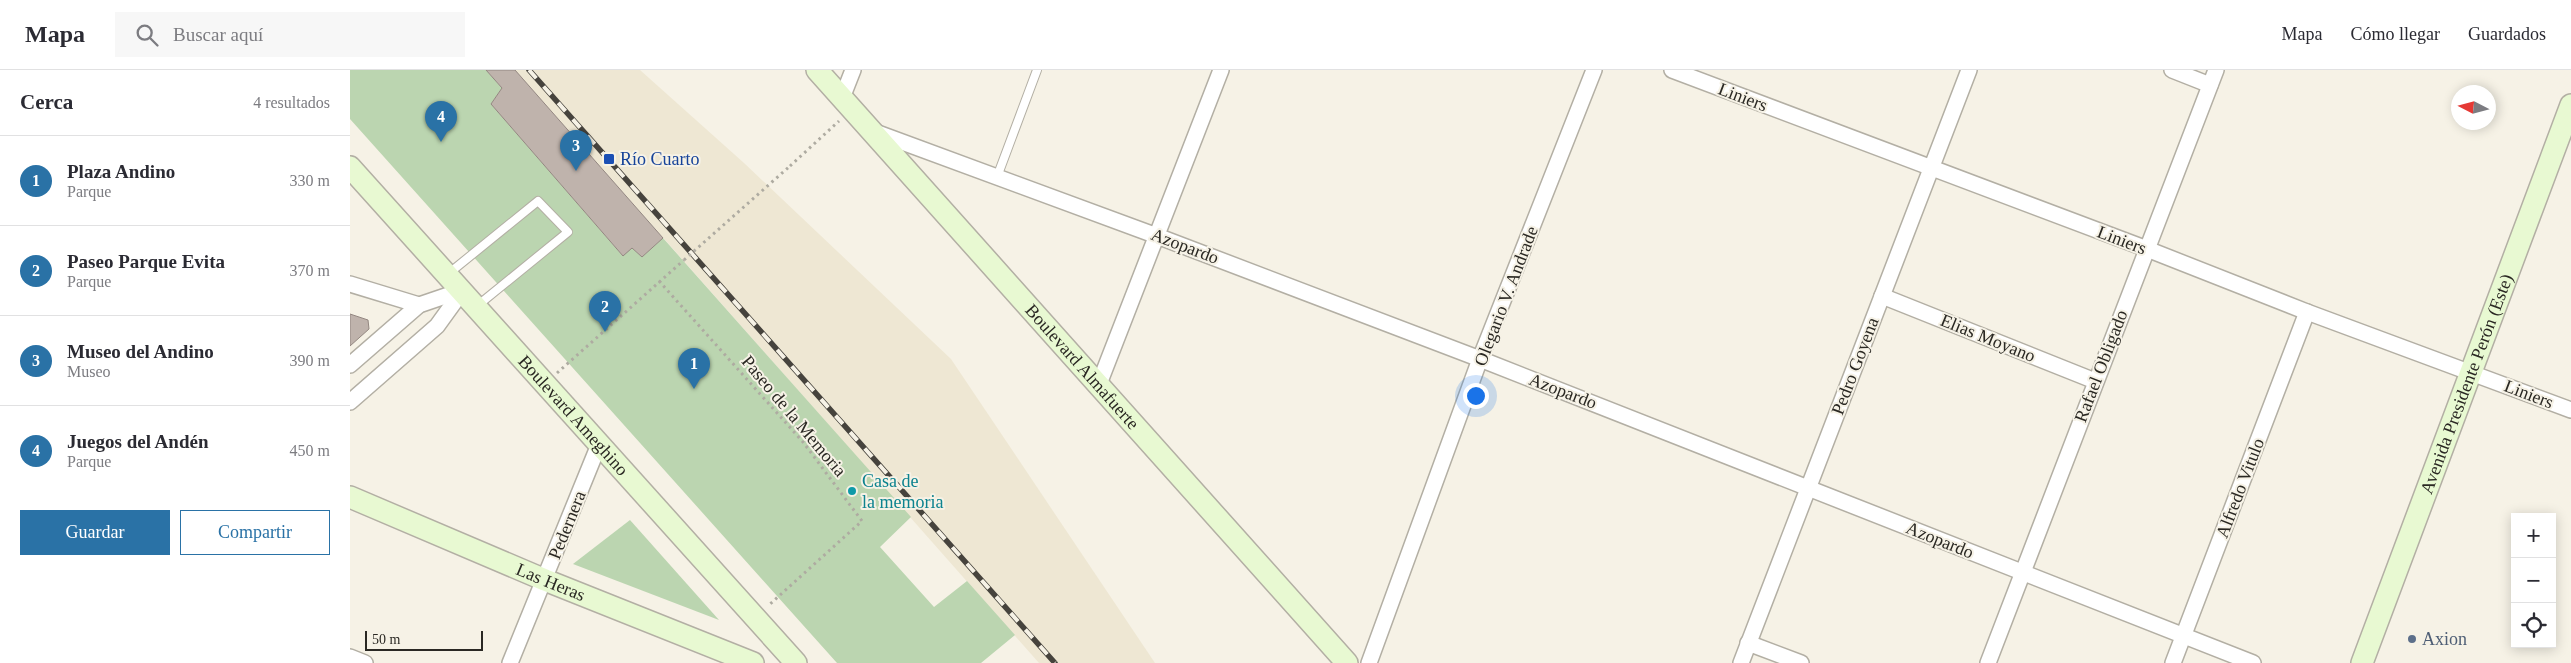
<!DOCTYPE html>
<html lang="es">
<meta charset="utf-8">
<style>
:root{--surface:#fff;--page:#f7f7f7;--text:#2b2b33;--muted:#7c7c81;--line:#e1e1e2;--accent:#2a72a6}
body{margin:0;font-family:"Times New Roman",serif;background:var(--page);color:var(--text)}
.controls{position:absolute;right:15px;bottom:15px;display:grid;overflow:hidden;border-radius:0px;box-shadow:0 2px 12px #0003}
.controls button{width:45px;height:45px;display:grid;place-items:center;padding:0;border:0;border-bottom:1px solid var(--line);background:var(--surface);color:var(--text);font:25px sans-serif}
.compass{position:absolute;left:2101px;top:15px;width:45px;height:45px;border-radius:50%;background:var(--surface);box-shadow:0 2px 12px #0003;rotate:276deg}
.scale{position:absolute;left:15px;bottom:12px;width:118px;box-sizing:border-box;padding-left:5px;border:2px solid #2a2823;border-top:0;font-size:14px;line-height:18px;white-space:nowrap;color:#2a2823;-webkit-text-stroke:4px #f6f2e6;paint-order:stroke}
.you{position:absolute;left:1125px;top:325px;width:18px;height:18px;margin:-12px;border:4px solid #fff;border-radius:50%;background:#1a73e8;box-shadow:0 0 0 8px #1a73e833}
.badge{display:grid;place-items:center;width:32px;height:32px;border-radius:50%;background:var(--accent);color:#fff;font-size:16px;font-weight:700}
.pin{position:absolute;translate:-50% -41px;filter:drop-shadow(0 1px 2px #0008)}
.pin::after{content:'';position:absolute;top:26px;width:18px;height:15px;background:inherit;clip-path:polygon(0 0,100% 0,50% 100%)}
.list{margin:0;padding:0;list-style:none}
h2{display:flex;justify-content:space-between;align-items:center;height:65px;margin:0;padding:0 20px;font-size:21px}
h2 small{font-size:16px;font-weight:400;color:var(--muted)}
.list li{display:grid;grid-template-columns:32px 1fr auto;gap:15px;align-items:center;box-sizing:border-box;height:90px;padding:0 20px;border-top:1px solid var(--line)}
.list b{display:block;font-size:19px;white-space:nowrap}
.list p{margin:0;font-size:16px;white-space:nowrap;color:var(--muted)}
.list em{font-size:16px;font-style:normal;color:var(--muted)}
.actions{display:flex;gap:10px;padding:15px 20px}
.actions a{flex:1;padding:11px 0;border:1px solid var(--accent);border-radius:0px;text-align:center;font-size:18px;color:var(--accent)}
.actions .main{background:var(--accent);color:#fff}
.icon{flex:none;width:28px;height:28px;fill:none;stroke:currentColor;stroke-width:2;stroke-linecap:round;stroke-linejoin:round}
.map{position:relative;flex:none;width:2221px;height:593px;overflow:hidden}
header{display:flex;align-items:center;gap:30px;box-sizing:border-box;height:70px;padding:0 25px;background:var(--surface);border-bottom:1px solid var(--line)}
header strong{font-size:24px}
nav{display:flex;gap:28px;margin-inline-start:auto;font-size:18px}
.search{width:350px;height:45px;background:var(--page);display:flex;align-items:center;gap:12px;box-sizing:border-box;padding:0 18px;border-radius:0px;color:var(--muted);font-size:19px}
main{display:flex}
aside{flex:1;background:var(--surface)}
.map>svg:first-child{display:block}
.built{fill:#eee7d3}
.green{fill:#bbd5b0}
.building{fill:#bfb3ac;stroke:#938781}
.lines{fill:none;stroke-linecap:round;stroke-linejoin:round}
.lane-casing{stroke:#b3afa4;stroke-width:10}
.street-casing{stroke:#b3afa4;stroke-width:18}
.secondary-casing{stroke:#b3afa4;stroke-width:24}
.path{stroke:#aeaba1;stroke-width:3;stroke-dasharray:2.5 4;stroke-linecap:butt}
.lane{stroke:#fff;stroke-width:8}
.street{stroke:#fff;stroke-width:15}
.secondary{stroke:#e8f9d2;stroke-width:21}
.rail-casing{stroke:#46433d;stroke-width:5.5}
.rail{stroke:#f6f2e6;stroke-width:4;stroke-dasharray:11;stroke-linecap:butt}
.path-bridge{stroke:#aeaba1;stroke-width:3;stroke-dasharray:2.5 4;stroke-linecap:butt}
.transit-dot{fill:#1a4fb4;stroke:#f6f2e6;stroke-width:2}
.culture-dot{fill:#0f9aa8;stroke:#f6f2e6;stroke-width:2}
.service-dot{fill:#5c6f8a;stroke:#f6f2e6;stroke-width:2}
.labels{text-anchor:middle;dominant-baseline:central;stroke-width:4;stroke-linejoin:round;paint-order:stroke}
.street-label{font-size:18px;fill:#2a2823;stroke:#f6f2e6}
.transit-label{font-size:18px;fill:#164399;stroke:#f6f2e6;text-anchor:start}
.culture-label{font-size:18px;fill:#0d838f;stroke:#f6f2e6;text-anchor:start}
.service-label{font-size:18px;fill:#4e5e75;stroke:#f6f2e6;text-anchor:start}
</style>
<header>
<strong>Mapa</strong>
<div class="search"><svg class="icon" aria-label="search" viewBox="0 0 24 24"><circle cx="10" cy="10" r="6"/><path d="M15 15l6 6"/></svg>Buscar aquí</div>
<nav><a>Mapa</a><a>Cómo llegar</a><a>Guardados</a></nav>
</header>
<main>
<aside>
<h2>Cerca<small>4 resultados</small></h2>
<ul class="list">
<li><span class="badge">1</span><div><b>Plaza Andino</b><p>Parque</p></div><em>330 m</em></li>
<li><span class="badge">2</span><div><b>Paseo Parque Evita</b><p>Parque</p></div><em>370 m</em></li>
<li><span class="badge">3</span><div><b>Museo del Andino</b><p>Museo</p></div><em>390 m</em></li>
<li><span class="badge">4</span><div><b>Juegos del Andén</b><p>Parque</p></div><em>450 m</em></li>
</ul>
<div class="actions"><a class="main">Guardar</a><a>Compartir</a></div>
</aside>
<div class="map">
<svg width="2221" height="593" viewBox="0 0 2221 593">
<rect width="100%" height="100%" fill="#f6f2e6"/>
<polygon class="built" points="165,0 290,0 394,93 601,289 805,593 689,593"/>
<g class="green">
<polygon points="0,0 136,0 152,18 141,34 272,185 282,178 292,187 313,168 561,447 530,477 584,537 617,511 665,565 631,593 487,593 0,49"/>
<polygon points="280,450 369,550 223,494"/>
</g>
<g class="building">
<polygon points="136,0 165,0 313,168 292,187 282,178 273,186 141,34 152,18"/>
<polygon points="0,244 18,250 19,259 0,276"/>
</g>
<g class="lines">
<defs>
<g id="lane">
<polyline points="647,107 687,0"/>
<polyline points="98,204 188,131 218,162 127,236"/>
</g>
<g id="street">
<polyline points="1322,0 1797,179 1957,242 2221,340"/>
<polyline points="1822,0 1860,15"/>
<polyline points="492,28 503,0"/>
<polyline points="525,62 807,166 1130,289 1903,593"/>
<polyline points="0,214 69,235"/>
<polyline points="1532,226 1745,311"/>
<polyline points="0,295 69,235 113,220"/>
<polyline points="749,314 871,0"/>
<polyline points="0,332 87,256 113,220"/>
<polyline points="1398,573 1451,593"/>
<polyline points="0,587 15,593"/>
<polyline points="160,593 250,372"/>
<polyline points="1019,593 1130,289 1244,0"/>
<polyline points="1391,593 1619,0"/>
<polyline points="1638,593 1866,0"/>
<polyline points="1823,593 1957,242"/>
</g>
<g id="secondary">
<path id="s1" d="M 467,0 L 997,593"/>
<path id="s2" d="M 0,97 L 446,593"/>
<path id="s3" d="M 0,427 L 195,510 L 403,593"/>
<path id="s4" d="M 2012,593 L 2221,35"/>
</g>
</defs>
<use href="#lane" class="lane-casing"/>
<use href="#street" class="street-casing"/>
<use href="#secondary" class="secondary-casing"/>
<g class="path">
<polyline points="440,96 489,51"/>
<polyline points="309,211 453,372 512,451 419,535"/>
<polyline points="207,303 334,190"/>
</g>
<use href="#lane" class="lane"/>
<use href="#street" class="street"/>
<use href="#secondary" class="secondary"/>
<defs>
<polyline id="rail" points="179,0 705,593"/>
</defs>
<use href="#rail" class="rail-casing"/>
<use href="#rail" class="rail"/>
<polyline class="path-bridge" points="334,190 440,96"/>
</g>
<rect class="transit-dot" x="253" y="83" width="12" height="12" rx="2.5"/>
<circle class="culture-dot" cx="502" cy="421" r="5"/>
<circle class="service-dot" cx="2062" cy="569" r="5"/>
<g class="labels">
<g class="street-label">
<text transform="translate(1393 27) rotate(21)">Liniers</text>
<text transform="translate(1772 170) rotate(21)">Liniers</text>
<text transform="translate(835 176) rotate(21)">Azopardo</text>
<text transform="translate(1156 226) rotate(-69)">Olegario V. Andrade</text>
<text transform="translate(1638 268) rotate(22)">Elias Moyano</text>
<text stroke="none"><textPath href="#s1" startOffset="398">Boulevard Almafuerte</textPath></text>
<text transform="translate(1505 296) rotate(-69)">Pedro Goyena</text>
<text transform="translate(1751 296) rotate(-69)">Rafael Obligado</text>
<text stroke="none"><textPath href="#s4" startOffset="298">Avenida Presidente Perón (Este)</textPath></text>
<text transform="translate(1213 321) rotate(21)">Azopardo</text>
<text transform="translate(2179 324) rotate(21)">Liniers</text>
<text stroke="none"><textPath href="#s2" startOffset="334">Boulevard Ameghino</textPath></text>
<text transform="translate(444 346) rotate(50)">Paseo de la Memoria</text>
<text transform="translate(1890 418) rotate(-69)">Alfredo Vitulo</text>
<text transform="translate(217 455) rotate(-68)">Pedernera</text>
<text transform="translate(1590 470) rotate(22)">Azopardo</text>
<text stroke="none"><textPath href="#s3" startOffset="218">Las Heras</textPath></text>
</g>
<g class="transit-label">
<text x="270" y="89">Río Cuarto</text>
</g>
<g class="culture-label">
<text x="512" y="411">Casa de<tspan x="512" dy="21">la memoria</tspan></text>
</g>
<g class="service-label">
<text x="2072" y="569">Axion</text>
</g>
</g>
</svg>
<div class="controls">
<button>+</button>
<button>−</button>
<button><svg class="icon" aria-label="locate" viewBox="0 0 24 24"><circle cx="12" cy="12" r="6"/><path d="M12 2v4M12 18v4M2 12h4M18 12h4"/></svg></button>
</div>
<svg class="compass" viewBox="-18 -18 36 36"><path d="M0-13l5 13h-10z" fill="#e53935"/><path d="M0 13l5-13h-10z" fill="#7c7c81"/></svg>
<div class="scale">50 m</div>
<div class="you"></div>
<div class="pin badge" style="left:344px;top:319px">1</div>
<div class="pin badge" style="left:255px;top:262px">2</div>
<div class="pin badge" style="left:226px;top:101px">3</div>
<div class="pin badge" style="left:91px;top:72px">4</div>
</div>
</main>
